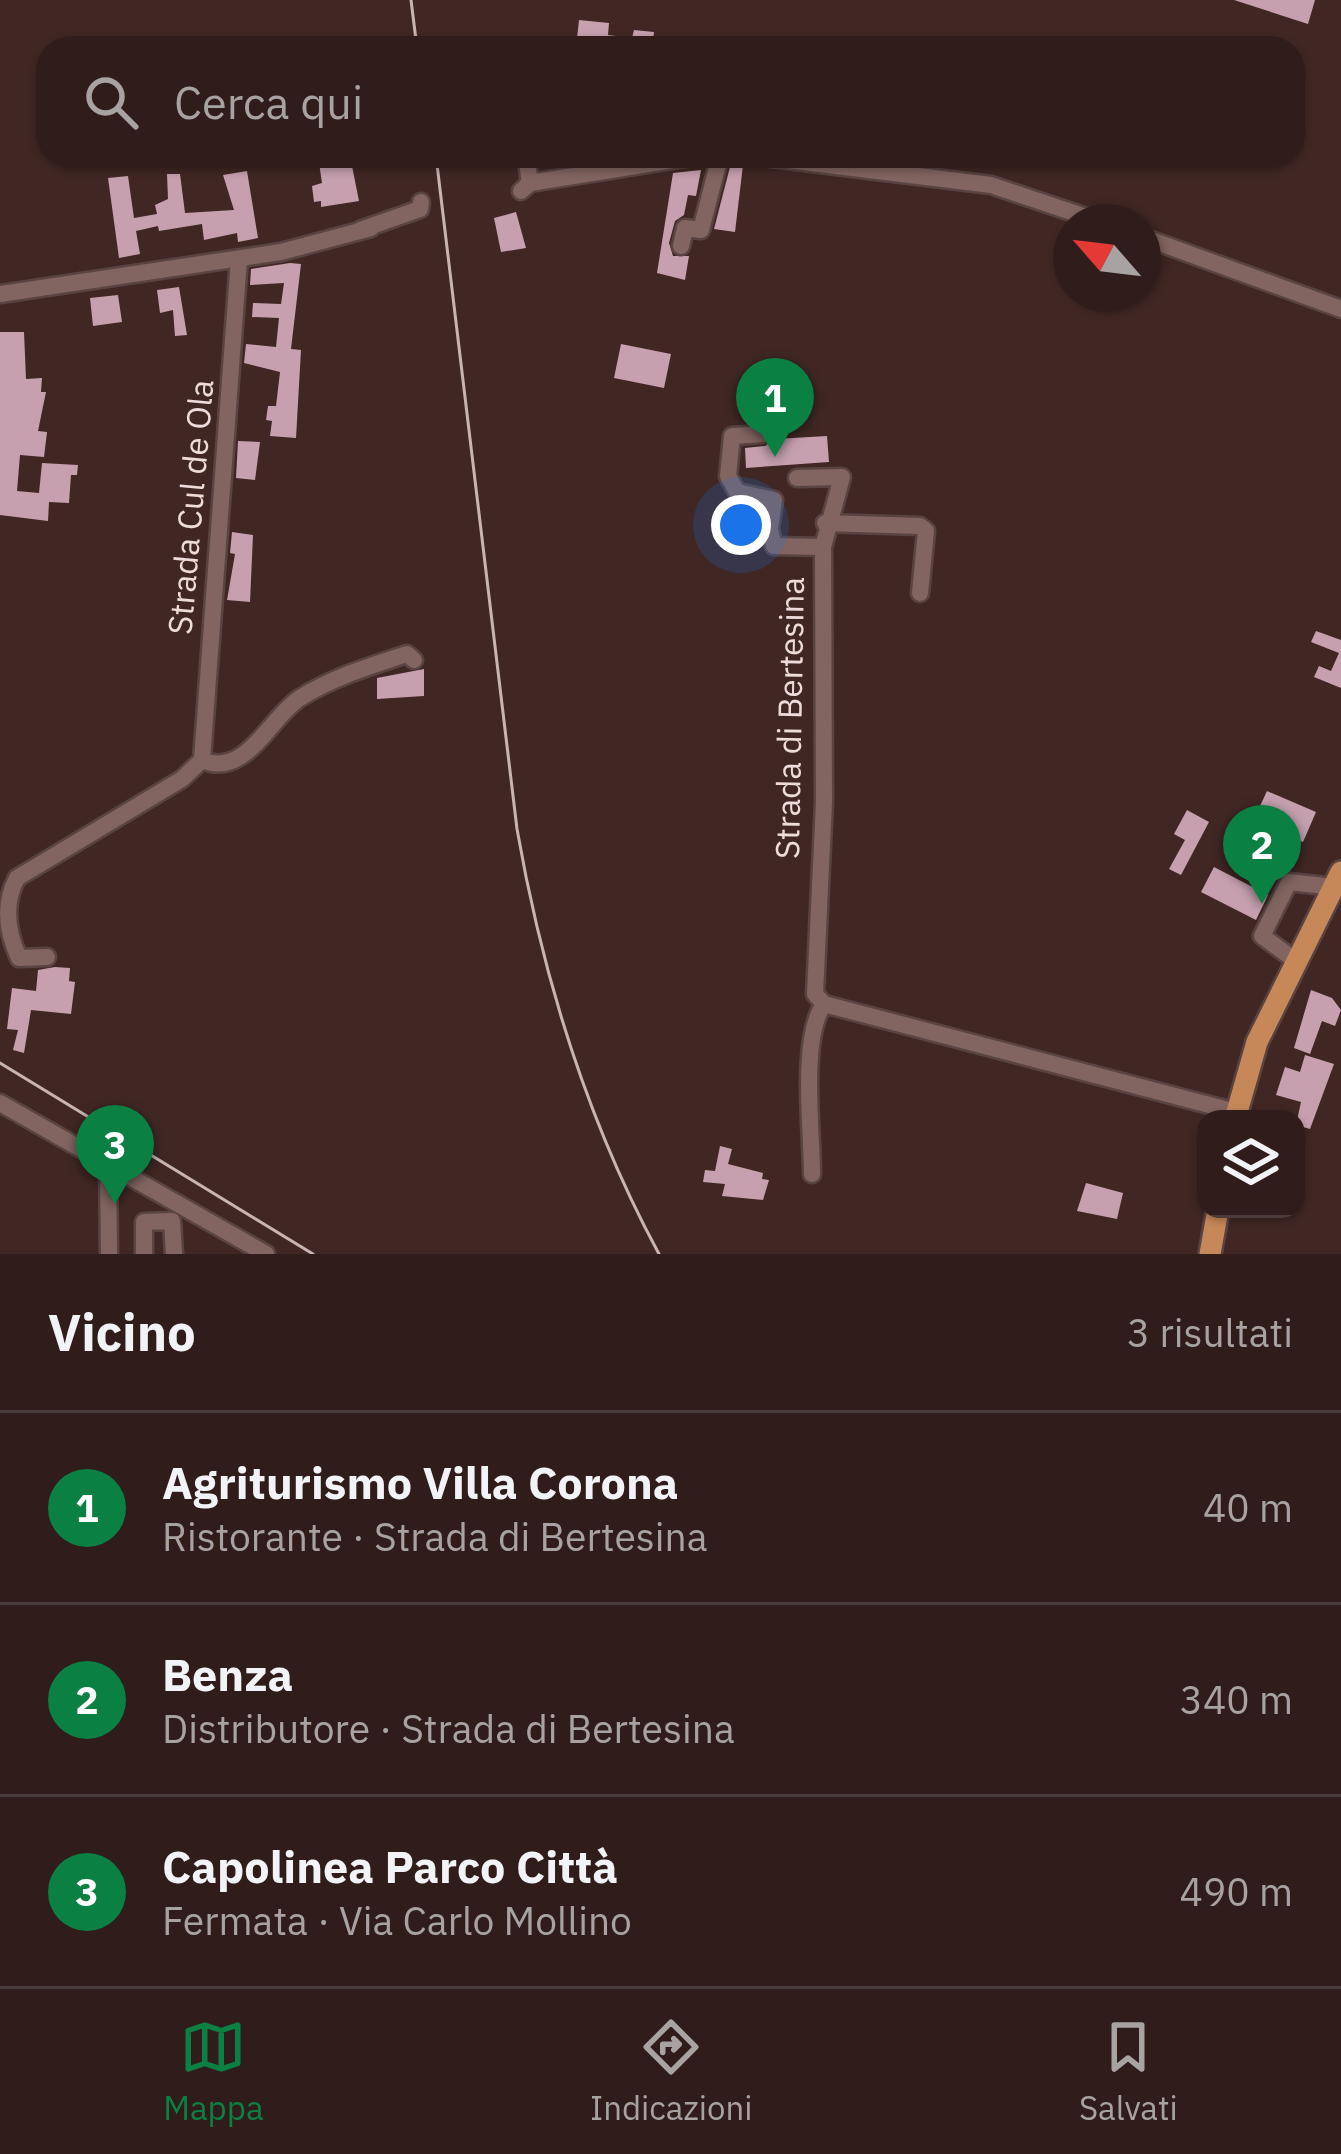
<!DOCTYPE html>
<html lang="it">
<meta charset="utf-8">
<style>
:root{--surface:#301d1b;--page:#382624;--text:#f1f3f6;--muted:#a8a2a3;--line:#4b3b3a;--accent:#0b8043}
body{margin:0;font-family:"IBM Plex Sans",sans-serif;background:var(--page);color:var(--text)}
.controls{position:absolute;right:36px;bottom:36px;display:grid;overflow:hidden;border-radius:24px;box-shadow:0 3px 9px #0004}
.controls button{width:108px;height:108px;display:grid;place-items:center;padding:0;border:0;border-bottom:3px solid var(--line);background:var(--surface);color:var(--text);font:60px sans-serif}
.compass{position:absolute;left:1053px;top:204px;width:108px;height:108px;border-radius:50%;background:var(--surface);box-shadow:0 3px 9px #0004;rotate:298deg}
.you{position:absolute;left:741px;top:525px;width:42px;height:42px;margin:-30px;border:9px solid #fff;border-radius:50%;background:#1a73e8;box-shadow:0 0 0 18px #1a73e833}
.badge{display:grid;place-items:center;width:78px;height:78px;border-radius:50%;background:var(--accent);color:#fff;font-size:39px;font-weight:700}
.pin{position:absolute;translate:-50% -99px;filter:drop-shadow(0 3px 6px #0008)}
.pin::after{content:'';position:absolute;top:63px;width:42px;height:36px;background:inherit;clip-path:polygon(0 0,100% 0,50% 100%)}
.list{margin:0;padding:0;list-style:none}
h2{display:flex;justify-content:space-between;align-items:center;height:156px;margin:0;padding:0 48px;font-size:51px}
h2 small{font-size:39px;font-weight:400;color:var(--muted)}
.list li{display:grid;grid-template-columns:78px 1fr auto;gap:36px;align-items:center;box-sizing:border-box;height:192px;padding:0 48px;border-top:3px solid var(--line)}
.list b{display:block;font-size:45px;white-space:nowrap}
.list p{margin:0;font-size:39px;white-space:nowrap;color:var(--muted)}
.list em{font-size:39px;font-style:normal;color:var(--muted)}
.icon{flex:none;width:66px;height:66px;fill:none;stroke:currentColor;stroke-width:2;stroke-linecap:round;stroke-linejoin:round}
.map{position:relative;flex:none;width:1341px;height:1254px;overflow:hidden}
.search{position:absolute;background:var(--surface);box-shadow:0 3px 9px #0004;left:36px;right:36px;top:36px;height:132px;display:flex;align-items:center;gap:30px;box-sizing:border-box;padding:0 42px;border-radius:36px;color:var(--muted);font-size:45px}
.sheet{height:732px;background:var(--surface)}
nav{display:flex;justify-content:space-around;align-items:center;box-sizing:border-box;height:168px;border-top:3px solid var(--line);background:var(--surface);font-size:33px;color:var(--muted)}
nav a{display:grid;justify-items:center;gap:6px}
nav .on{color:var(--accent)}
.map>svg:first-child{display:block}
.building{fill:#c6a0af}
.lines{fill:none;stroke-linecap:round;stroke-linejoin:round}
.minor-casing{stroke:#594442;stroke-width:21}
.major-casing{stroke:#594442;stroke-width:26}
.minor{stroke:#826561;stroke-width:16}
.major{stroke:#c78859;stroke-width:21}
.rail{stroke:#c8b5b3;stroke-width:3}
.labels{text-anchor:middle;dominant-baseline:central;stroke-width:12;stroke-linejoin:round;paint-order:stroke}
.street-label{font-size:33px;fill:#eddcda;stroke:#402724}
</style>
<div class="map">
<svg width="1341" height="1254" viewBox="0 0 1341 1254">
<rect width="100%" height="100%" fill="#402724"/>
<g class="building">
<polygon points="1234,0 1315,0 1308,24"/>
<polygon points="579,20 609,23 608,35 632,38 634,30 654,32 652,48 576,48"/>
<polygon points="318,156 350,156 359,201 321,207 321,201 314,202 312,186 322,183"/>
<polygon points="731,163 743,165 735,232 714,229"/>
<polygon points="701,170 696,196 688,195 684,215 675,221 669,243 673,256 689,256 685,280 657,273 673,173"/>
<polygon points="247,171 258,238 238,242 237,233 204,240 202,224 159,231 158,226 136,231 140,254 119,258 108,178 128,176 134,218 157,214 155,205 168,199 167,174 180,174 185,213 234,210 223,175"/>
<polygon points="516,212 526,248 501,252 494,218"/>
<polygon points="290,263 301,264 291,349 301,350 296,438 270,436 272,421 266,420 268,406 276,406 280,372 244,363 246,344 276,347 279,318 252,317 253,303 281,304 284,283 250,285 251,269"/>
<polygon points="179,287 187,335 175,336 173,310 160,313 157,290"/>
<polygon points="118,295 122,322 93,326 90,298"/>
<polygon points="0,332 24,332 26,379 42,378 41,392 46,392 38,431 47,432 44,457 20,455 17,491 39,493 42,463 78,465 77,475 71,475 69,503 49,502 48,521 0,515"/>
<polygon points="621,344 671,354 664,388 614,378"/>
<polygon points="827,436 829,462 746,468 745,448 765,446 775,439"/>
<polygon points="238,441 260,442 255,480 236,478"/>
<polygon points="232,532 253,535 250,602 227,600 235,554 230,553"/>
<polygon points="1316,631 1341,640 1341,688 1314,677 1319,666 1331,671 1339,653 1311,642"/>
<polygon points="424,669 424,696 377,699 377,678"/>
<polygon points="1267,791 1316,812 1303,842 1268,828 1271,820 1262,816 1260,806"/>
<polygon points="1187,810 1209,822 1181,875 1169,869 1185,840 1174,834"/>
<polygon points="1214,867 1268,895 1256,920 1201,892"/>
<polygon points="55,967 70,968 69,981 75,982 71,1014 31,1010 24,1053 13,1050 18,1030 7,1029 12,988 36,991 38,970"/>
<polygon points="1311,990 1332,998 1341,1010 1335,1026 1322,1021 1310,1054 1294,1048"/>
<polygon points="1305,1055 1334,1064 1310,1129 1296,1125 1301,1102 1276,1095 1285,1067 1300,1072"/>
<polygon points="720,1146 732,1149 728,1164 763,1173 762,1179 769,1180 763,1200 722,1196 725,1184 703,1182 705,1170 715,1171"/>
<polygon points="1086,1183 1123,1193 1117,1219 1077,1211"/>
</g>
<g class="lines">
<defs>
<g id="minor">
<polyline points="526,156 530,183"/>
<polyline points="755,156 991,185 1101,222"/>
<polyline points="521,191 530,183 698,156"/>
<polyline points="360,230 420,209 421,202"/>
<polyline points="1143,237 1341,309"/>
<polyline points="681,246 685,228 701,230 720,156"/>
<polyline points="0,294 281,252 371,228"/>
<polyline points="763,434 732,436 728,476 737,492 774,500 770,529 774,546 823,547"/>
<path d="M 797,478 L 842,477 L 823,547 L 824,802 L 815,994 L 824,1004 C 800,1038 812,1131 812,1174"/>
<polyline points="825,523 920,526 926,531 920,593"/>
<path d="M 202,760 C 246,779 270,717 300,698 C 333,677 371,666 407,654 L 414,660"/>
<path d="M 47,957 L 19,958 C 7,932 3,904 17,878 L 182,779 L 202,760 L 239,259"/>
<polyline points="1296,961 1262,936 1289,882 1334,887"/>
<polyline points="824,1004 1236,1112"/>
<polyline points="0,1103 266,1254"/>
<polyline points="108,1166 109,1254"/>
<polyline points="144,1254 144,1222 172,1221 174,1254"/>
</g>
<g id="major">
<polyline points="1235,1119 1257,1042 1341,872"/>
<polyline points="1210,1254 1218,1209"/>
</g>
</defs>
<use href="#minor" class="minor-casing"/>
<use href="#major" class="major-casing"/>
<use href="#minor" class="minor"/>
<use href="#major" class="major"/>
<g class="rail">
<polyline points="411,0 417,48"/>
<path d="M 436,156 L 517,829 C 543,978 587,1121 659,1254"/>
<polyline points="0,1063 313,1254"/>
</g>
</g>
<g class="labels">
<g class="street-label">
<text transform="translate(190 507) rotate(-85)">Strada Cul de Ola</text>
<text transform="translate(789 718) rotate(-89)">Strada di Bertesina</text>
</g>
</g>
</svg>
<div class="controls">
<button><svg class="icon" aria-label="layers" viewBox="0 0 24 24"><path d="M12 4l9 5-9 5-9-5zM3 14l9 5 9-5"/></svg></button>
</div>
<svg class="compass" viewBox="-18 -18 36 36"><path d="M0-13l5 13h-10z" fill="#e53935"/><path d="M0 13l5-13h-10z" fill="#a8a2a3"/></svg>
<div class="you"></div>
<div class="pin badge" style="left:775px;top:457px">1</div>
<div class="pin badge" style="left:1262px;top:904px">2</div>
<div class="pin badge" style="left:115px;top:1204px">3</div>
<div class="search"><svg class="icon" aria-label="search" viewBox="0 0 24 24"><circle cx="10" cy="10" r="6"/><path d="M15 15l6 6"/></svg>Cerca qui</div>
</div>
<section class="sheet">
<h2>Vicino<small>3 risultati</small></h2>
<ul class="list">
<li><span class="badge">1</span><div><b>Agriturismo Villa Corona</b><p>Ristorante · Strada di Bertesina</p></div><em>40 m</em></li>
<li><span class="badge">2</span><div><b>Benza</b><p>Distributore · Strada di Bertesina</p></div><em>340 m</em></li>
<li><span class="badge">3</span><div><b>Capolinea Parco Città</b><p>Fermata · Via Carlo Mollino</p></div><em>490 m</em></li>
</ul>
</section>
<nav>
<a class="on"><svg class="icon" aria-label="map" viewBox="0 0 24 24"><path d="M3 6l6-2 6 2 6-2v14l-6 2-6-2-6 2zM9 4v14M15 6v14"/></svg>Mappa</a>
<a><svg class="icon" aria-label="directions" viewBox="0 0 24 24"><path d="M12 3l9 9-9 9-9-9zM9 14v-3h6M13 9l2 2-2 2"/></svg>Indicazioni</a>
<a><svg class="icon" aria-label="saved" viewBox="0 0 24 24"><path d="M7 4h10v16l-5-4-5 4z"/></svg>Salvati</a>
</nav>
